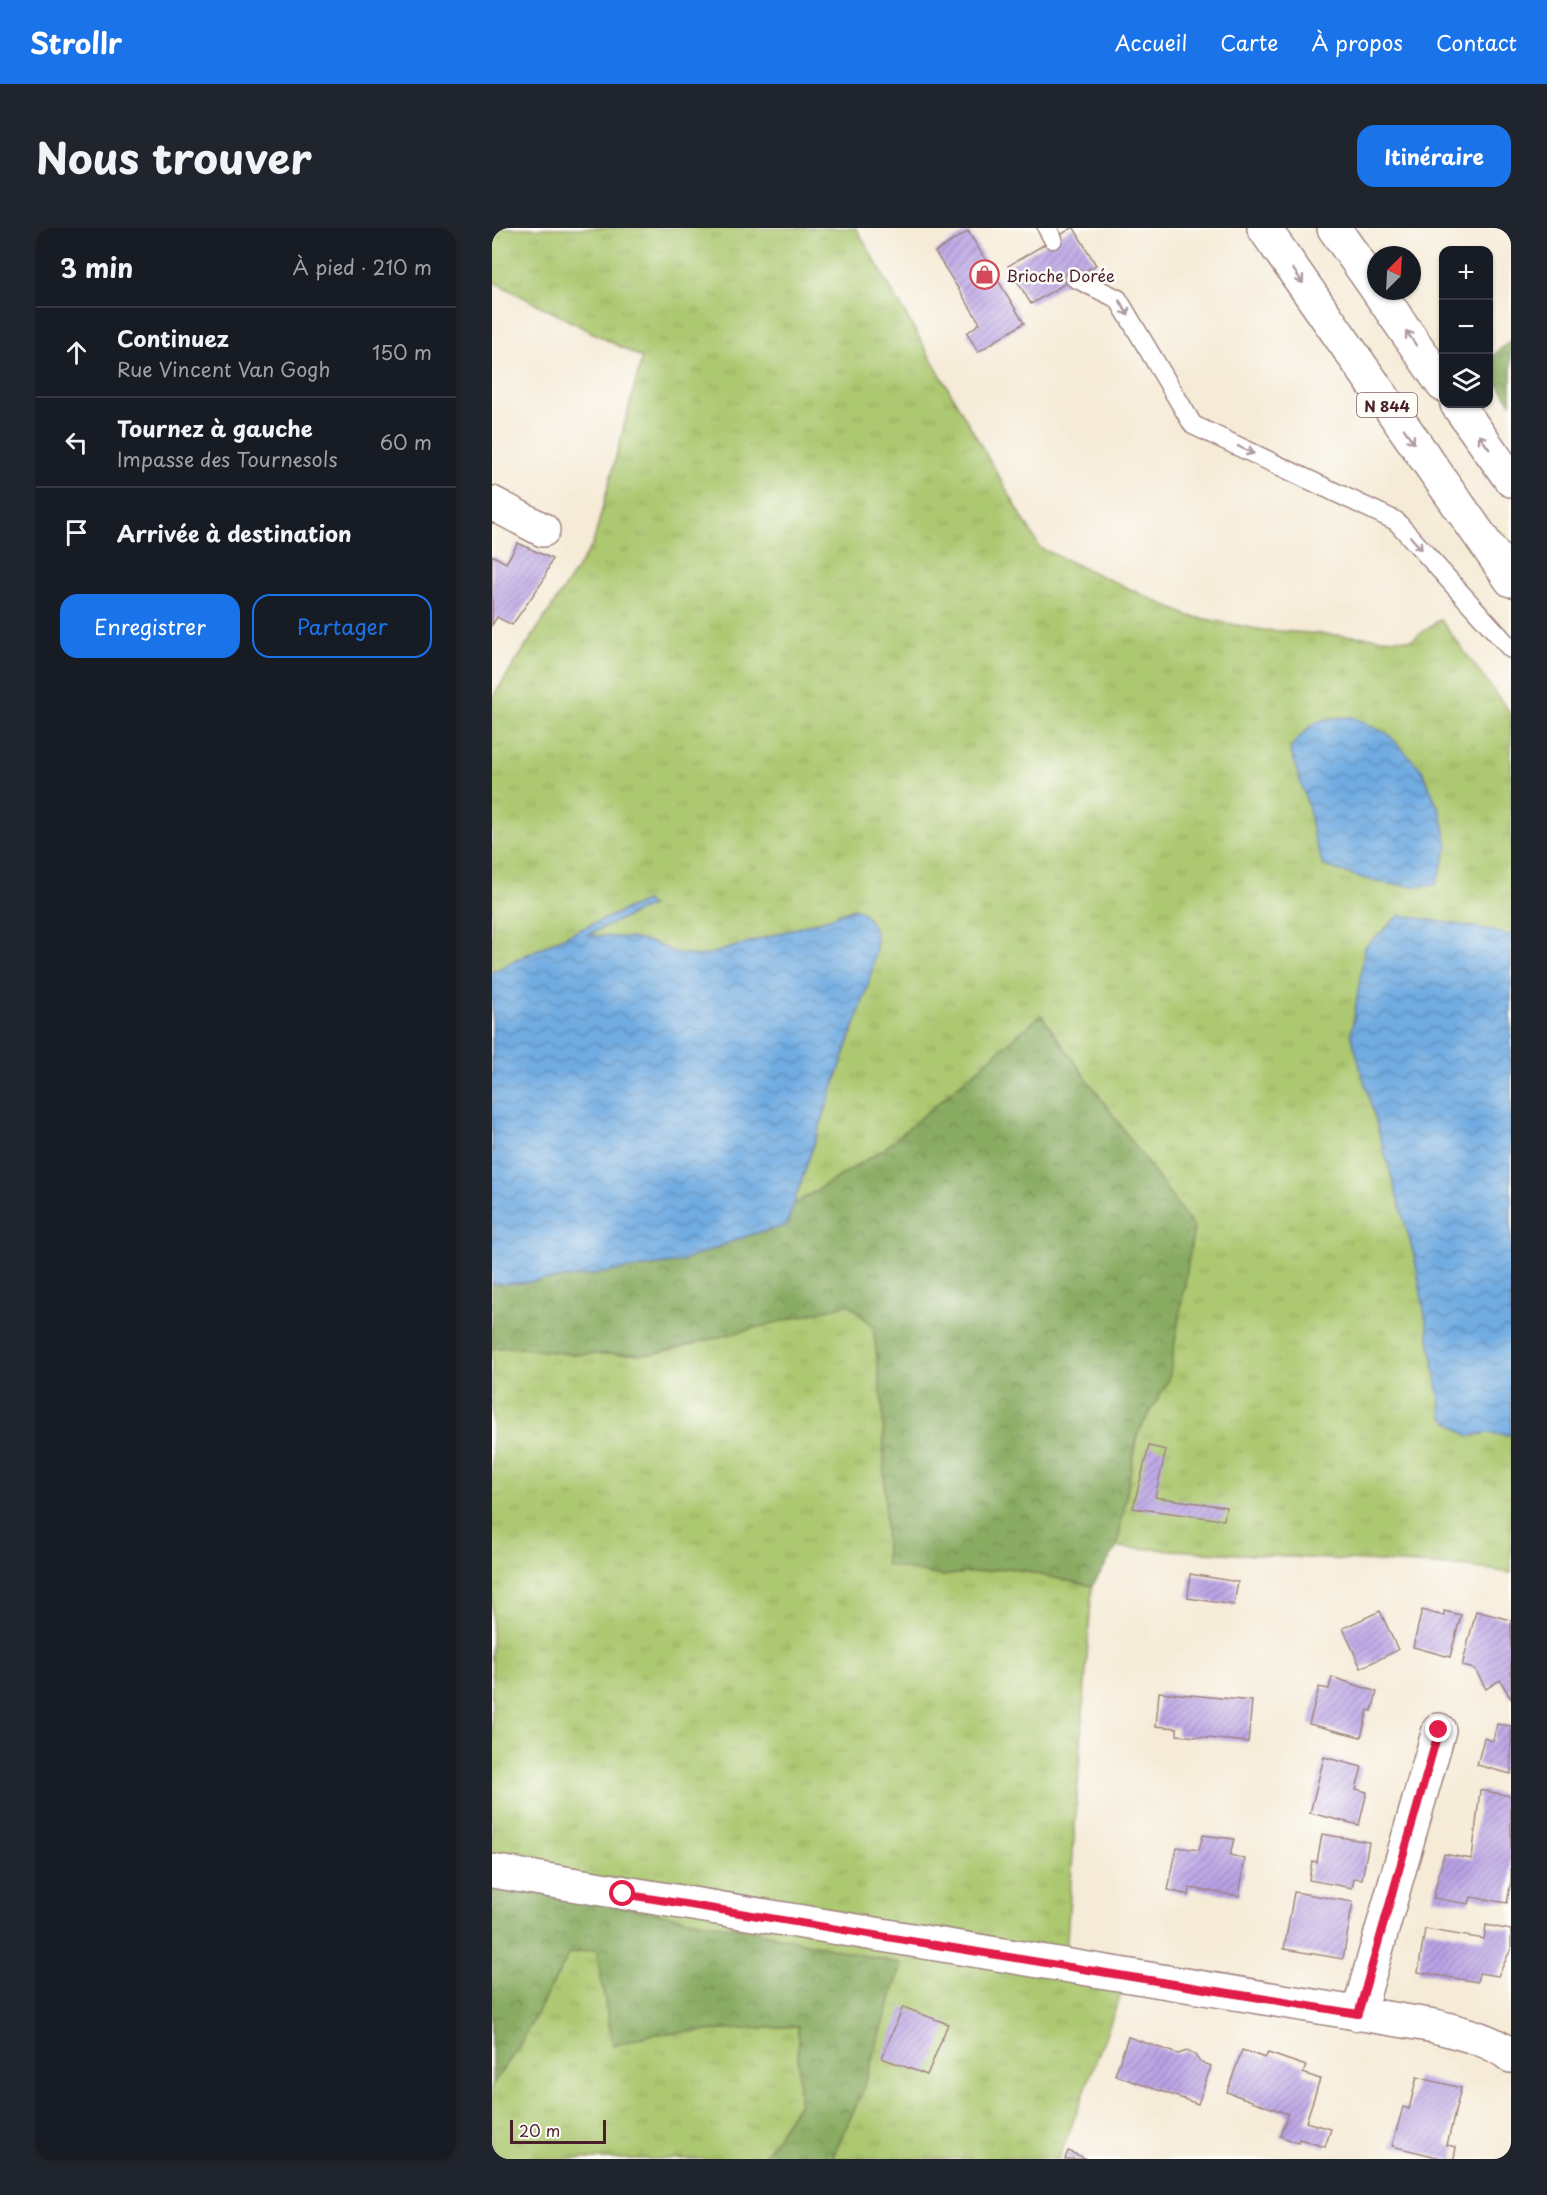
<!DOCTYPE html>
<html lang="fr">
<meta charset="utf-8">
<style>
:root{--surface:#171b24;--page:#20242c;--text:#f1f3f6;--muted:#9ea1a6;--line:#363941;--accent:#1a73e8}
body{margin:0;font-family:"Playpen Sans",sans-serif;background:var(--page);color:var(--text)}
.controls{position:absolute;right:18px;top:18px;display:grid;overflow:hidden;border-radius:12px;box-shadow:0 2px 4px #0004}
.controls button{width:54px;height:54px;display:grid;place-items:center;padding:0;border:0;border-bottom:2px solid var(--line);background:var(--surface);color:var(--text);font:30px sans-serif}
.compass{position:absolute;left:875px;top:18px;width:54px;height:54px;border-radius:50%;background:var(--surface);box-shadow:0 2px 4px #0004;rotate:24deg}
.scale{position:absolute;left:18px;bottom:15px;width:96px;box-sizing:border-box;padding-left:6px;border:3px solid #4a1f2b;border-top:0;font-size:16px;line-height:21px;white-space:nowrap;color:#4a1f2b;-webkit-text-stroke:4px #fdfcf7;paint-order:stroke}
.stop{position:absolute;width:18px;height:18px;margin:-14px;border:4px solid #e11d48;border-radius:50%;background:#fff}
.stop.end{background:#e11d48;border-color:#fff;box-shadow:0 2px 6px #0008}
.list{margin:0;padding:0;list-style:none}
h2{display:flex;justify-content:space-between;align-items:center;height:78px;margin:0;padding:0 24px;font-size:26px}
h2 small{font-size:20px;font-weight:400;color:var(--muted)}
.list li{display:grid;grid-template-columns:39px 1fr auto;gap:18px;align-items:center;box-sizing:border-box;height:90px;padding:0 24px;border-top:2px solid var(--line)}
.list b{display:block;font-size:22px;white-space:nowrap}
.list p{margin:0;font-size:20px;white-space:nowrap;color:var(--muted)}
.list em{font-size:20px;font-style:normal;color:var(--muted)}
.actions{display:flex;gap:12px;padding:18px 24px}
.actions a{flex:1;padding:14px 0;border:2px solid var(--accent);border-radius:18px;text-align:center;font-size:21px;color:var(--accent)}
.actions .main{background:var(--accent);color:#fff}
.icon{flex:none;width:33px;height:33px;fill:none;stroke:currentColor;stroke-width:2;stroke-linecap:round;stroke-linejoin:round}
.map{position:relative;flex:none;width:1019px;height:1931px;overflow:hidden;border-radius:18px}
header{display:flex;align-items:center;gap:36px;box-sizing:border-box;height:84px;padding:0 30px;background:var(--accent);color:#fff}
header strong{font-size:28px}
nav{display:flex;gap:33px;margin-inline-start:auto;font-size:21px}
.intro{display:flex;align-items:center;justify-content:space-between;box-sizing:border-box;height:144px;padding:0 36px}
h1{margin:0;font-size:42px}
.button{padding:15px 27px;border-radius:18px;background:var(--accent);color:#fff;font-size:21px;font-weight:700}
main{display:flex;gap:36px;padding:0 36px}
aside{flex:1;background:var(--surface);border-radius:18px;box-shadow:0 2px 4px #0004}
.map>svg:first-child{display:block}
.grass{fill:url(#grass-tufts);stroke:#7b744d;stroke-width:1.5}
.forest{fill:url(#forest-crowns);stroke:#6a6646;stroke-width:1.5}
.water{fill:url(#water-waves);stroke:#5c6586;stroke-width:1.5}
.building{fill:url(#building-hatch)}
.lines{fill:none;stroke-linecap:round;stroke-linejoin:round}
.service-casing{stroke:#a08581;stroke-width:21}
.minor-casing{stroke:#a08581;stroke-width:36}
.trunk-casing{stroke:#a08581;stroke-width:36}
.service{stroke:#fff;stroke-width:18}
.minor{stroke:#fff;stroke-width:33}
.trunk{stroke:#fff;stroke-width:33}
.oneway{stroke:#ae9aa0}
.route{stroke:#e11d48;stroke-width:8}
.labels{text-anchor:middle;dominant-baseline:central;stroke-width:5;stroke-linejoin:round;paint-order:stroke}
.shield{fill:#fdfcf7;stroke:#806168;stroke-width:1.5}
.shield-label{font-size:15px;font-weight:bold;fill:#4a1f2b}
.poi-label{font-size:16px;fill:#4a1f2b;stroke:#fdfcf7;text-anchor:start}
</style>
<header>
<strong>Strollr</strong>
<nav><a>Accueil</a><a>Carte</a><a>À propos</a><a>Contact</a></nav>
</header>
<div class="intro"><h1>Nous trouver</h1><a class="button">Itinéraire</a></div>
<main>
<aside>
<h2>3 min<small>À pied · 210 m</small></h2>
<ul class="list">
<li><svg class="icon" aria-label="ahead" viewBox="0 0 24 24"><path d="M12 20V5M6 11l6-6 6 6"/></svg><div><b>Continuez</b><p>Rue Vincent Van Gogh</p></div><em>150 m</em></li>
<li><svg class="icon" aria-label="left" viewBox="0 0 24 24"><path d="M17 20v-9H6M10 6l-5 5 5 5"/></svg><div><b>Tournez à gauche</b><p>Impasse des Tournesols</p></div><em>60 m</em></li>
<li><svg class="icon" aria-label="arrive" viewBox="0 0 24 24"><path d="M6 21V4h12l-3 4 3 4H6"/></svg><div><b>Arrivée à destination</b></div></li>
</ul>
<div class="actions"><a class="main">Enregistrer</a><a>Partager</a></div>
</aside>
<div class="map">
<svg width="1019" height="1931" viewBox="0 0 1019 1931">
<defs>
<pattern id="grass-tufts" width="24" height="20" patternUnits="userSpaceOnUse" patternTransform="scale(1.5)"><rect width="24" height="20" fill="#acc86f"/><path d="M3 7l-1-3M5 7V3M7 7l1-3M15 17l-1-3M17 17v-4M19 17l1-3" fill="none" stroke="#96ab60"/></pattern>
<pattern id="forest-crowns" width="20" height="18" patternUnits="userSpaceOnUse" patternTransform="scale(1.5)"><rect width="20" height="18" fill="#89ac62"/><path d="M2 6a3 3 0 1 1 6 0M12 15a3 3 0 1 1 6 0" fill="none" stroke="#728b51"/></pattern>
<pattern id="water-waves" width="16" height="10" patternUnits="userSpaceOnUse" patternTransform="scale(1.5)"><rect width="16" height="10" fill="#6fabe1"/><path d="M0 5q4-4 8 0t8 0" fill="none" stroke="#5d8bb7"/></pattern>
<pattern id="building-hatch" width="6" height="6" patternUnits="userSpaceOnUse" patternTransform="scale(1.5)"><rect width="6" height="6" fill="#b9a2e5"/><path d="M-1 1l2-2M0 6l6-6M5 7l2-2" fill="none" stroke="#9883ba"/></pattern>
</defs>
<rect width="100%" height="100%" fill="#fdfcf7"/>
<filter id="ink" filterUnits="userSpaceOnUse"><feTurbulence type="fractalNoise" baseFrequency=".0167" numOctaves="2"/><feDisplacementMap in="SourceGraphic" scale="12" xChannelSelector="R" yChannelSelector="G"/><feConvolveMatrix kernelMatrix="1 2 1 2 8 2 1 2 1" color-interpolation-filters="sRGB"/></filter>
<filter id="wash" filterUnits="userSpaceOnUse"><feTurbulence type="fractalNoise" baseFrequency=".008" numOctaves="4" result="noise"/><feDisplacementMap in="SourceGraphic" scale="24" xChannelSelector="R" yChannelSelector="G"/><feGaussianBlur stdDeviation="1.35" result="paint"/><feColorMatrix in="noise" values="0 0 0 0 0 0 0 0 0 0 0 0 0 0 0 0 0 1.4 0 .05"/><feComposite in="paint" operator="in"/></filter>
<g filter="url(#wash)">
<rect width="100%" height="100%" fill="#f5ebd7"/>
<g class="grass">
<polygon points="0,0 364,0 548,320 697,388 771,402 920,412 948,391 1019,486 1019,1345 978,1339 625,1319 645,1207 677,1151 549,788 392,921 301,977 370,776 384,720 384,709 361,680 338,690 218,726 206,728 184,725 162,715 113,708 94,707 158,678 153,673 65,712 0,744 0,470 101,316 150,130 0,53"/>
<polygon points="357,1076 381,1098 391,1180 449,1348 517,1340 600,1358 574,1725 640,1737 567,1931 340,1931 370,1864 410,1735 0,1655 0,1120 21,1119 78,1126 161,1126"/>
<polygon points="104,1721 121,1818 161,1806 306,1798 307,1875 270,1931 0,1931 0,1857 26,1820 77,1726"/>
</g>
<g class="forest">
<polygon points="1019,112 1019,175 997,143 996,132"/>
<polygon points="549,787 702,1000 677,1151 645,1207 625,1319 600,1358 517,1340 449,1348 394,1337 391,1181 381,1098 357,1076 161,1126 78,1126 21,1119 0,1120 0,1056 26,1055 82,1049 187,1034 260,1006 294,998 301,977 392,921"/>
<polygon points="0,1655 257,1702 410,1736 370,1864 340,1931 270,1931 307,1875 306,1798 161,1806 121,1818 104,1721 77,1726 26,1820 0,1857"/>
</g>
<g class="water">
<path d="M 860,489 L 896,506 L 930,542 L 949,586 L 956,618 L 944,657 C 904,662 868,650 831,637 L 821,608 L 817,581 L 798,521 C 820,493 825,490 860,489 Z"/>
<path d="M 153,673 L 159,678 L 95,707 L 138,710 L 162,715 L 184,725 L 205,728 L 218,726 L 338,690 L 362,680 C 374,684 383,698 384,711 C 386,735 366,788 357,813 C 336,874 315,936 294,998 L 260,1006 L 187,1034 L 82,1049 L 26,1055 L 0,1056 L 0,744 L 65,712 Z"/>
<polygon points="908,687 993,701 1019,707 1019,1207 996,1205 978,1208 970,1204 951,1189 923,1031 859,807 873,719"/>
</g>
<g id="blocks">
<g class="building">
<polygon points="580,0 582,0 604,37 539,76 516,38"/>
<polygon points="476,3 532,95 486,124 475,105 488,95 443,24"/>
<polygon points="26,315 60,331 51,353 20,397 5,389 0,397 0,327 14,335"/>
<polygon points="657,1218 674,1222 663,1269 734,1279 732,1292 641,1280"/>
<polygon points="698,1346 746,1354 742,1377 696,1370"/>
<polygon points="930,1382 952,1388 952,1383 969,1387 958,1429 921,1419"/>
<polygon points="888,1383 906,1422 869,1440 851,1400"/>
<polygon points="984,1383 1019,1392 1019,1471 1008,1452 994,1461 983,1441 970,1438"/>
<polygon points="840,1449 885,1464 880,1483 876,1482 869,1509 817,1496 827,1459 837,1461"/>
<polygon points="667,1464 760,1473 756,1514 685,1507 685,1500 664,1498"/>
<polygon points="1005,1496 1019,1498 1019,1546 985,1537 992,1510 1001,1513"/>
<polygon points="832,1529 870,1539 864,1561 875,1564 867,1597 818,1585"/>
<polygon points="988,1562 1019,1568 1019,1653 1015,1675 979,1669 977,1676 941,1670 952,1626 980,1631"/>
<polygon points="830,1606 877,1614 870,1651 862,1650 860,1660 817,1652 820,1633 825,1634"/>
<polygon points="711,1607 742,1611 738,1627 753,1631 747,1668 698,1660 697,1667 676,1662 685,1619 707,1622"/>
<polygon points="802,1664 861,1674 851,1731 792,1721"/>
<polygon points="994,1697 1019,1702 1019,1721 1006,1748 987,1745 985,1754 926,1744 933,1701 992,1711"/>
<polygon points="411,1779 456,1796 435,1847 390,1830"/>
<polygon points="636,1809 686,1826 695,1823 703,1827 707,1833 719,1838 706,1876 623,1847"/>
<polygon points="750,1822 773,1830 776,1825 814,1838 811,1845 828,1851 814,1894 839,1901 833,1919 807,1911 806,1915 788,1908 796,1886 735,1864"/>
<polygon points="925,1849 969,1860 955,1917 964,1919 962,1931 953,1931 900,1918 911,1879 917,1881"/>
<polygon points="576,1923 595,1931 573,1931"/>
</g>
</g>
</g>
<g filter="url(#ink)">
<use href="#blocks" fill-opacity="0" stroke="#a08581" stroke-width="1.5"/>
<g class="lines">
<defs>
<g id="service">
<polyline points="555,0 561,11"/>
<polyline points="583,50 626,71 701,197 904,293 1019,421"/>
</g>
<g id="minor">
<polyline points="0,275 51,302"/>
<path d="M 0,1643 L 943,1798 C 968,1805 999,1811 1019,1828"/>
<polyline points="866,1786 947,1502"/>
</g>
<g id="trunk">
<polyline points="772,0 1019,352"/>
<polyline points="842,0 884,60"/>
<polyline points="886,63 951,157"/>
<polyline points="965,176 1019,252"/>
</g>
</defs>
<use href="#service" class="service-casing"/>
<use href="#minor" class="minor-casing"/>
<use href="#trunk" class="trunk-casing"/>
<use href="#service" class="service"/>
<use href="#minor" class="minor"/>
<use href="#trunk" class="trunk"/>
</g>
<defs><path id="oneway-shaft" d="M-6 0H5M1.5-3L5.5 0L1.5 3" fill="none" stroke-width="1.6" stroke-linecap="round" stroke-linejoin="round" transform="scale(1.5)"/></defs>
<g class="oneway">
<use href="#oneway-shaft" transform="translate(806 48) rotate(55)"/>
<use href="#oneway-shaft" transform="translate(632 80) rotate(59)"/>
<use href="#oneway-shaft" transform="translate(919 110) rotate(-125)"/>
<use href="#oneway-shaft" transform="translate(917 208) rotate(55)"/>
<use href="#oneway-shaft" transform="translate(992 214) rotate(-126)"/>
<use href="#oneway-shaft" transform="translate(754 222) rotate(25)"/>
<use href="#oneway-shaft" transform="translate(924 315) rotate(48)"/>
</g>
</g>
<g class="lines" filter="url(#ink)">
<polyline class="route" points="131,1666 866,1786 947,1502"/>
</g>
<defs>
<symbol id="shop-ring" viewBox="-11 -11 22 22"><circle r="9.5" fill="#fdfcf7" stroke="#d1495b" stroke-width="1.5"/><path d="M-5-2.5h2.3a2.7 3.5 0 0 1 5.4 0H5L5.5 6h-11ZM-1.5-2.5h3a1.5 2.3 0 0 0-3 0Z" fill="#d1495b"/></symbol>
</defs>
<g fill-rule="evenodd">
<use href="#shop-ring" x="476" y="30" width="33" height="33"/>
</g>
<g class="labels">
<rect class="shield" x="865" y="165" width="60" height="24" rx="4.5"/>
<g class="shield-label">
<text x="895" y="177">N 844</text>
</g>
<g class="poi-label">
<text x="514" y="47">Brioche Dorée</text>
</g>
</g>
</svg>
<div class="controls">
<button>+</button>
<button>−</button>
<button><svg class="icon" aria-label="layers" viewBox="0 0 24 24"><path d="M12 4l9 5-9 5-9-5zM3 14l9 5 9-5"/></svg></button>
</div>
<svg class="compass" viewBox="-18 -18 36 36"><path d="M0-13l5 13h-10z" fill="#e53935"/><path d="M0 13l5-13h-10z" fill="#9ea1a6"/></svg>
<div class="scale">20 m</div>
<div class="stop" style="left:131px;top:1666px"></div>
<div class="stop end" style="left:947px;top:1502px"></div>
</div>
</main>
